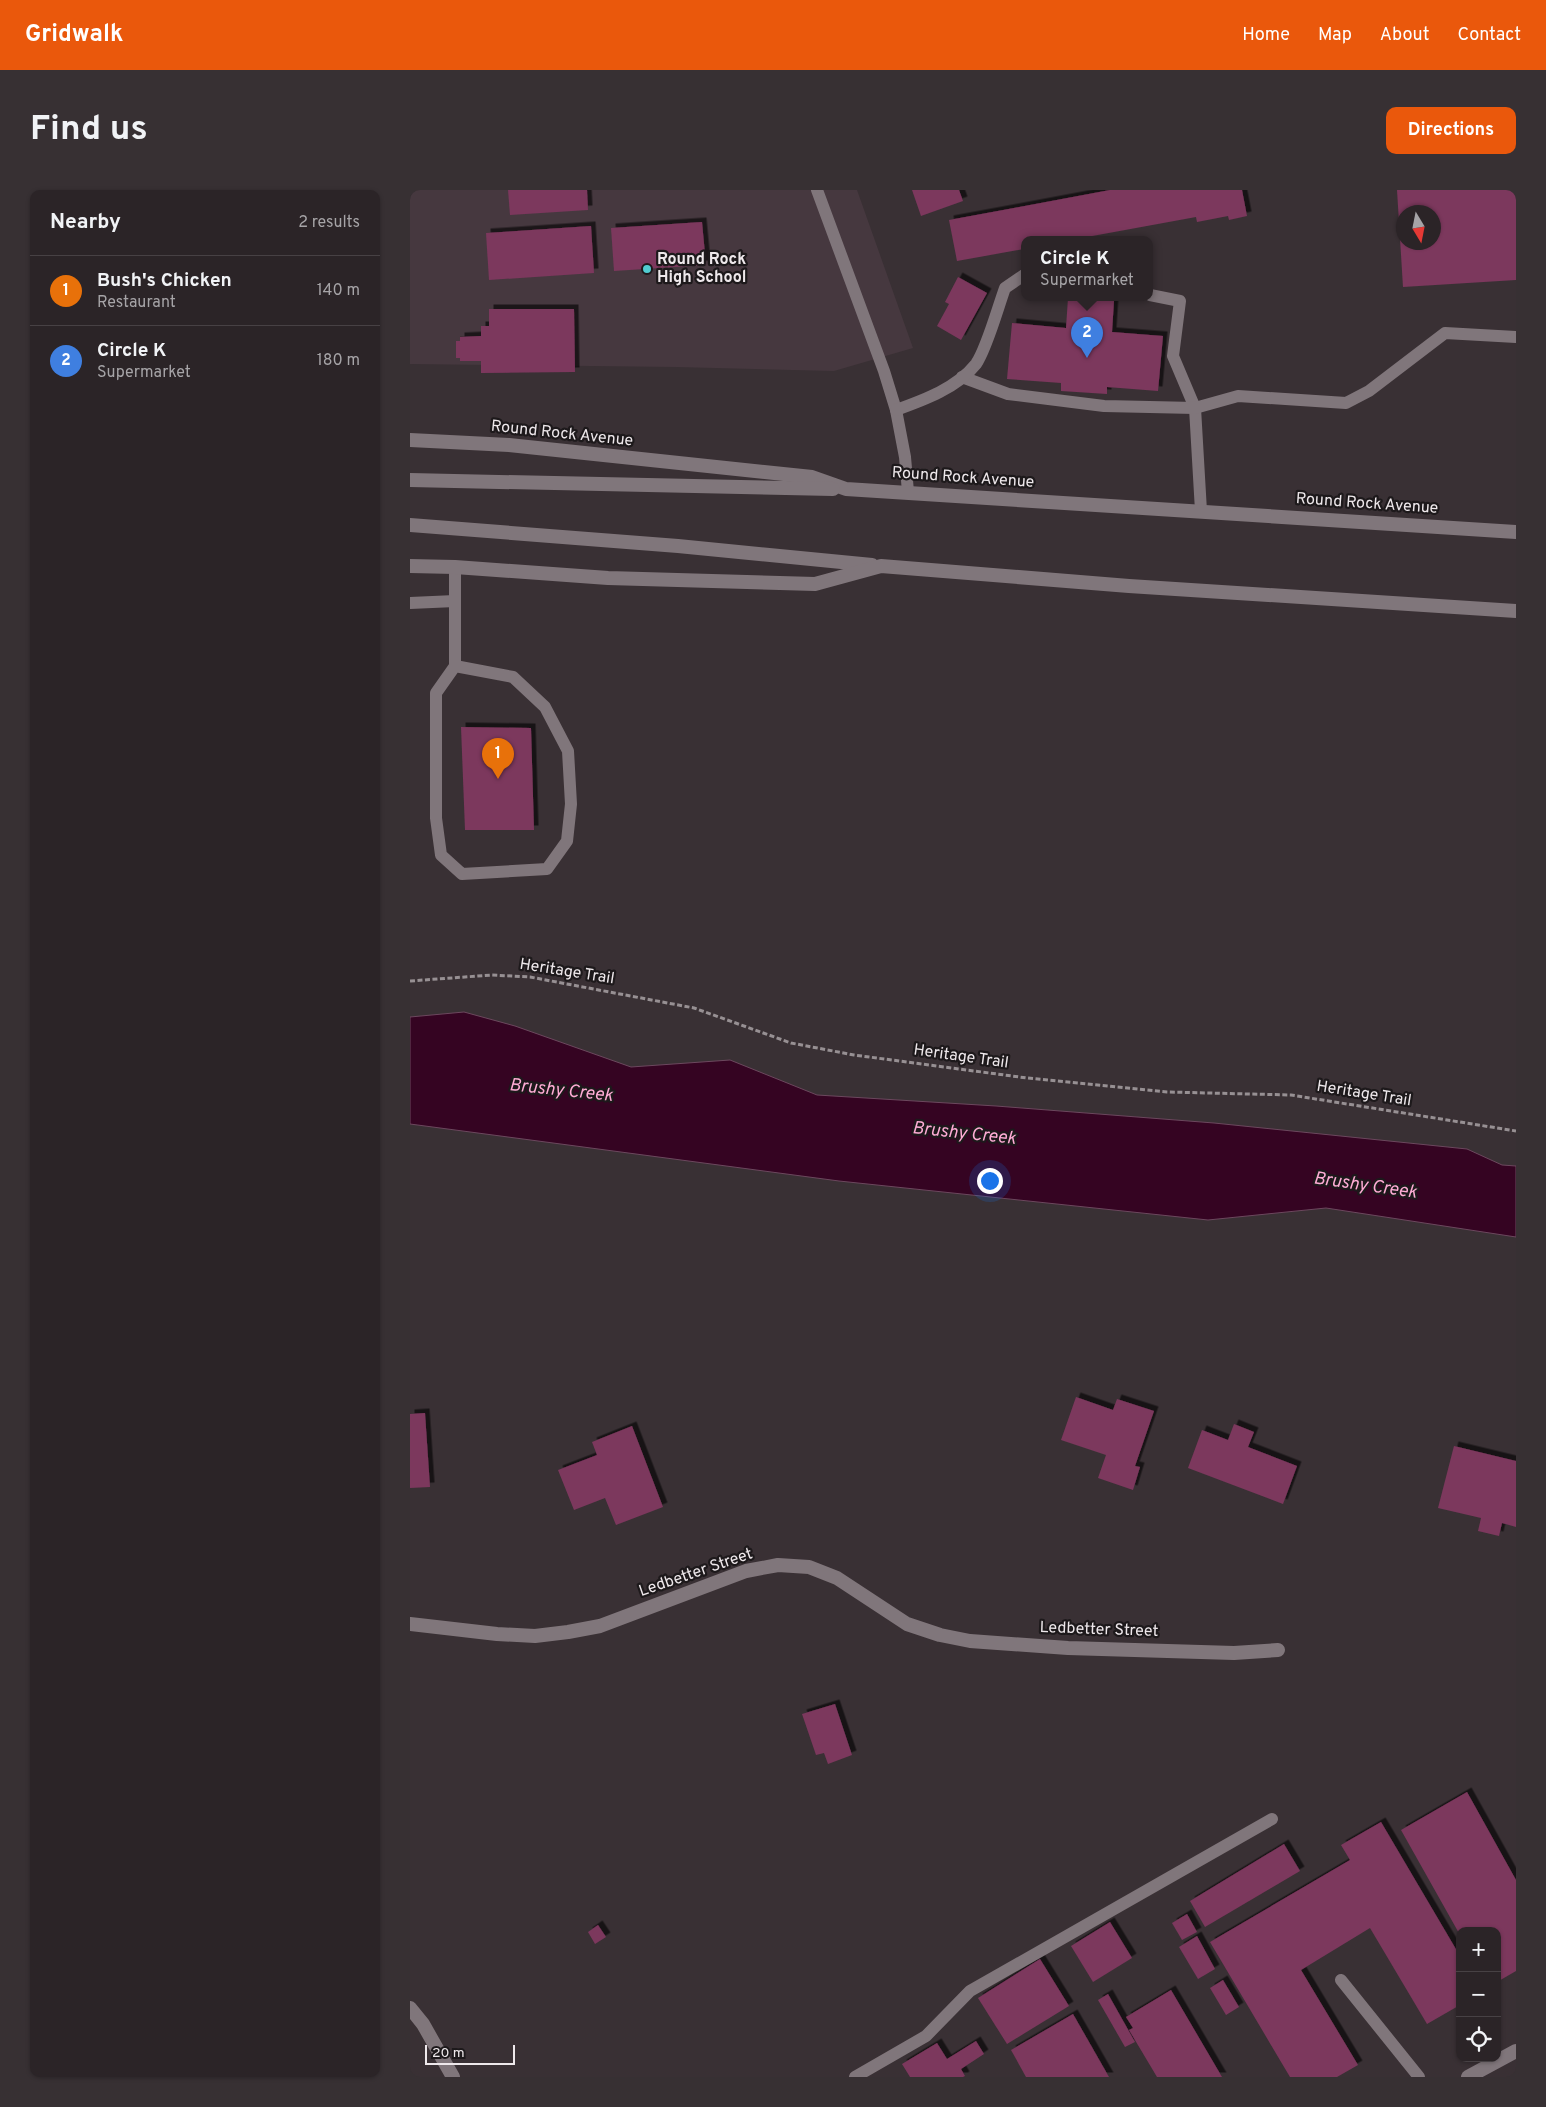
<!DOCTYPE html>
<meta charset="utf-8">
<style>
:root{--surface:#2b2427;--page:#373033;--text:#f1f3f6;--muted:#a6a4a7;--line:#474144;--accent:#ea580c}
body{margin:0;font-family:Overpass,sans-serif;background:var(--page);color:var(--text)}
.controls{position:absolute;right:15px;bottom:15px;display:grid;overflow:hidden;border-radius:10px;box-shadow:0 1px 4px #0004}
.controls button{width:45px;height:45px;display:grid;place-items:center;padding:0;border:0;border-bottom:1px solid var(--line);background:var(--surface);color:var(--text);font:25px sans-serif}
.compass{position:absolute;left:986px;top:15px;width:45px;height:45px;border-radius:50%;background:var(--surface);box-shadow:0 1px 4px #0004;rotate:170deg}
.scale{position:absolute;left:15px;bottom:12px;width:90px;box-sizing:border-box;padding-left:5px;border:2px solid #eee8eb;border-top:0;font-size:14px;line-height:18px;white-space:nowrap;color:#eee8eb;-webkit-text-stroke:4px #1d191b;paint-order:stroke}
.you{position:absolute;left:579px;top:990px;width:18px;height:18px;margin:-12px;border:4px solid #fff;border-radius:50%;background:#1a73e8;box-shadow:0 0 0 8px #1a73e833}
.badge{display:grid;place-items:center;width:32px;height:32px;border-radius:50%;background:var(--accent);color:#fff;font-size:16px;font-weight:700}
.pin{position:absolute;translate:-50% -41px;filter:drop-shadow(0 1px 2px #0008)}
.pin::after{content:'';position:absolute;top:26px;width:18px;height:15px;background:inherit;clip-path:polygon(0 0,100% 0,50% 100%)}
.popup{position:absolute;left:611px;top:46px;width:132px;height:65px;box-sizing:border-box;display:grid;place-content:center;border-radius:10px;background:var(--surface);filter:drop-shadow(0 1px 4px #0005);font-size:16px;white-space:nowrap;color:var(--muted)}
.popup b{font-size:19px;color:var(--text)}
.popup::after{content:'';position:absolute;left:50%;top:100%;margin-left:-10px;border:10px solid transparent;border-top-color:var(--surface)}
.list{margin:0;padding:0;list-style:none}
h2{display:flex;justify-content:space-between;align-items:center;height:65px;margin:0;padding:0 20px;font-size:21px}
h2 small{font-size:16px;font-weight:400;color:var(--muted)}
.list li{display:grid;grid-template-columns:32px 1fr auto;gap:15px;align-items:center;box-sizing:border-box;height:70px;padding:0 20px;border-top:1px solid var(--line)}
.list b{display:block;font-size:19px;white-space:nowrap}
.list p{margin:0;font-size:16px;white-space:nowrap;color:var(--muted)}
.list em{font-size:16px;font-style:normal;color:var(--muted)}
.icon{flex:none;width:28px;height:28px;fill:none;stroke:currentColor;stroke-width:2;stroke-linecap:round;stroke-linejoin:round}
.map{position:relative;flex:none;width:1106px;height:1887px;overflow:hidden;border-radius:10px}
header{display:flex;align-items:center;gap:30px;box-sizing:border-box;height:70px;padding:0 25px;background:var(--accent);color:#fff}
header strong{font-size:24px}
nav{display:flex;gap:28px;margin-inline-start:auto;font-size:18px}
.intro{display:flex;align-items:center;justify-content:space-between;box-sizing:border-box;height:120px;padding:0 30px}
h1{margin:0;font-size:35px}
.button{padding:12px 22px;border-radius:10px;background:var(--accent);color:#fff;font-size:18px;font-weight:700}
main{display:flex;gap:30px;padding:0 30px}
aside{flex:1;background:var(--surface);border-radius:10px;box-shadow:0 1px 4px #0004}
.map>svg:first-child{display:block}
.built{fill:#46383f}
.water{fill:#350422;stroke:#6c485e}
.building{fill:#7c375d;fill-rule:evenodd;filter:url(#shadow)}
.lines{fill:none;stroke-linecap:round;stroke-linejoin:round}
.path{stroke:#979093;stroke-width:3;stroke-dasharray:5 2.5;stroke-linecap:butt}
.service{stroke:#80767b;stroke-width:12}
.minor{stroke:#80767b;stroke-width:14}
.secondary{stroke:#80767b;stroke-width:14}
.poi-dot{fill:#51ccd1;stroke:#1d191b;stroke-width:2}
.labels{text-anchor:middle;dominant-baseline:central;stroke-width:4.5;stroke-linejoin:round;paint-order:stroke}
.poi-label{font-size:16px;font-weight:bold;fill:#eee8eb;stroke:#1d191b;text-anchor:start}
.street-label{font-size:16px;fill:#eee8eb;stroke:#1d191b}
.water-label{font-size:18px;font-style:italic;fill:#feacd5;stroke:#1d191b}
</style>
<header>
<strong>Gridwalk</strong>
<nav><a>Home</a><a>Map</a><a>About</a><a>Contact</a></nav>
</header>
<div class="intro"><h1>Find us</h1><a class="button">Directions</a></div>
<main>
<aside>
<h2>Nearby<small>2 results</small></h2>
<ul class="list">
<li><span class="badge" style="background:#e8710a">1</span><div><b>Bush's Chicken</b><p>Restaurant</p></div><em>140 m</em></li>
<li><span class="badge" style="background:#3f7fe0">2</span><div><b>Circle K</b><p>Supermarket</p></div><em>180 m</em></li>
</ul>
</aside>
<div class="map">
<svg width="1106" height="1887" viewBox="0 0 1106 1887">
<defs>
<filter id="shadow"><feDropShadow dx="4.5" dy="-4.5" stdDeviation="0" flood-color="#0009"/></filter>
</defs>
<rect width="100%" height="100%" fill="#393034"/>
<polygon class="built" points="0,0 447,0 503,158 424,181 266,177 0,174"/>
<polygon class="water" points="54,822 105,836 221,877 320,870 407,905 586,916 804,933 1057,959 1092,975 1106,976 1106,1047 916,1018 798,1030 429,991 0,934 0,827"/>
<g class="building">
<polygon points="98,0 177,0 178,20 100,25"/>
<polygon points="502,0 549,0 553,11 511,26"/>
<polygon points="700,0 832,0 837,26 819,30 818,26 787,32 786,27 666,49 614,49 614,59 547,71 539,30"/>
<path d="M 987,0 L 1106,0 L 1106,90 L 993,97 ZM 994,22 L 1024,22 L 1024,52 L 994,52 Z"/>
<polygon points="292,32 296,75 204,81 201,38"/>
<polygon points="181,36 184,83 79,90 76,43"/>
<polygon points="548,87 577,103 551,150 527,136 539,114 535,112"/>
<polygon points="658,108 704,111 702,142 753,146 748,201 697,197 697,204 651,201 651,193 597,189 602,133 656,138"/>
<polygon points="79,119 164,119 165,182 71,183 71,171 50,171 50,168 46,168 46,151 50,151 50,147 71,146 71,136 79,136"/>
<polygon points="51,537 121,538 124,640 55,640"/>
<polygon points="666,1207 703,1220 707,1209 744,1221 725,1276 730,1277 723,1300 688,1288 696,1265 651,1250"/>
<polygon points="15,1223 20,1297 0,1298 0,1224"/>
<polygon points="824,1234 844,1242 838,1257 887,1276 873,1314 778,1278 792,1240 818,1250"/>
<polygon points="222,1236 253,1317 206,1335 195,1308 164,1320 148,1280 187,1265 182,1252"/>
<polygon points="1044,1256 1106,1271 1106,1337 1092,1333 1089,1346 1068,1341 1071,1328 1028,1318"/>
<polygon points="425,1514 442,1565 418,1574 414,1563 406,1565 392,1524"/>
<polygon points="1057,1602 1106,1690 1106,1781 1087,1792 1087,1741 1050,1741 1050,1745 991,1640"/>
<polygon points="971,1632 1050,1766 1050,1815 1017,1834 960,1738 891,1780 948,1875 927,1887 880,1887 800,1752 940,1670 931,1655"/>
<polygon points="874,1654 890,1681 795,1737 780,1711"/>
<polygon points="777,1724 787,1742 772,1750 762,1733"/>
<polygon points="700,1732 722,1768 683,1792 661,1756"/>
<polygon points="188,1735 196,1747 185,1754 178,1742"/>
<polygon points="787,1746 805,1779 788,1789 769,1757"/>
<polygon points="630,1769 659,1816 597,1854 568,1808"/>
<polygon points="813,1790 829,1817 816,1825 800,1798"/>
<polygon points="761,1800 812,1887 747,1887 719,1840 723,1838 716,1827"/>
<polygon points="698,1804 725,1852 715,1857 688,1810"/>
<polygon points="663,1824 699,1887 616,1887 601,1860"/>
<polygon points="566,1851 574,1864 551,1879 555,1886 553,1887 500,1887 492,1874 527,1853 537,1869"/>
</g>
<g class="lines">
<polyline class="path" points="0,791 82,785 120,787 284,818 381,853 444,865 617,888 757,902 881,905 1106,941"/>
<g class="service">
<polyline points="407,0 474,181 486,220 495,267 498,302"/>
<polyline points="740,105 770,111 763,166 785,218 791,321"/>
<polyline points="552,187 598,204 694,216 785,218 828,206 936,213 959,201 1035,143 1106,147"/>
<path d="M 486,220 C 514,210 547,198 566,174 C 577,158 588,117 595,98 L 614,85"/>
<polyline points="0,413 45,411"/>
<polyline points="45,476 103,487 135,517 158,561 161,614 157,651 137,679 52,684 31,665 26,628 26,503 45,476 45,377"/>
<polyline points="931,1790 1009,1887"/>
<polyline points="445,1887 516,1846 560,1801 862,1629"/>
</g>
<g class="minor">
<polyline points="0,1434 87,1444 125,1446 158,1442 190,1436 336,1381 368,1375 399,1377 427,1388 497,1434 530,1445 560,1451 658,1458 824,1463 868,1460"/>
<polyline points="0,1818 13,1834 43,1887"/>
<polyline points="1058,1887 1106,1861"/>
</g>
<g class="secondary">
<polyline points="0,250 99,255 402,287 436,299 1106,342"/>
<polyline points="0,290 423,299"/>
<polyline points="0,335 268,356 462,375"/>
<polyline points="0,376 45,377 198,388 405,394 471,376 719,396 1106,421"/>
</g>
</g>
<circle class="poi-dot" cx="237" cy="79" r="5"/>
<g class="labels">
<g class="poi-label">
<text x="247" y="70">Round Rock<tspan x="247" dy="18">High School</tspan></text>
</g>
<g class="street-label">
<text transform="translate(152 244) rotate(6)">Round Rock Avenue</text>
<text transform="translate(553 288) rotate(4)">Round Rock Avenue</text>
<text transform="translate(957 314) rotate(4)">Round Rock Avenue</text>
<text transform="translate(157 782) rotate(9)">Heritage Trail</text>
<text transform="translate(551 867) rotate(8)">Heritage Trail</text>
<text transform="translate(954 904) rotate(9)">Heritage Trail</text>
<text transform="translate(286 1383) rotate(-19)">Ledbetter Street</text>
<text transform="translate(689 1440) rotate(2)">Ledbetter Street</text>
</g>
<g class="water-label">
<text transform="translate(151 901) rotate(6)">Brushy Creek</text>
<text transform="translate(554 944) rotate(6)">Brushy Creek</text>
<text transform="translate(955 996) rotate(8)">Brushy Creek</text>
</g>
</g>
</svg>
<div class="controls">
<button>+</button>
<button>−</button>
<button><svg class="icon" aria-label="locate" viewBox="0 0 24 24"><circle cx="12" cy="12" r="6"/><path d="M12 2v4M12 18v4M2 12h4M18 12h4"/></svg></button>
</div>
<svg class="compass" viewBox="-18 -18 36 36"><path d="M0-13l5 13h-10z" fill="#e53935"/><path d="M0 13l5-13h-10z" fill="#a6a4a7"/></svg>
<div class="scale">20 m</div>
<div class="you"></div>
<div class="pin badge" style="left:88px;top:589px;background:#e8710a">1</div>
<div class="pin badge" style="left:677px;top:168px;background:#3f7fe0">2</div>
<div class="popup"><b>Circle K</b>Supermarket</div>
</div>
</main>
